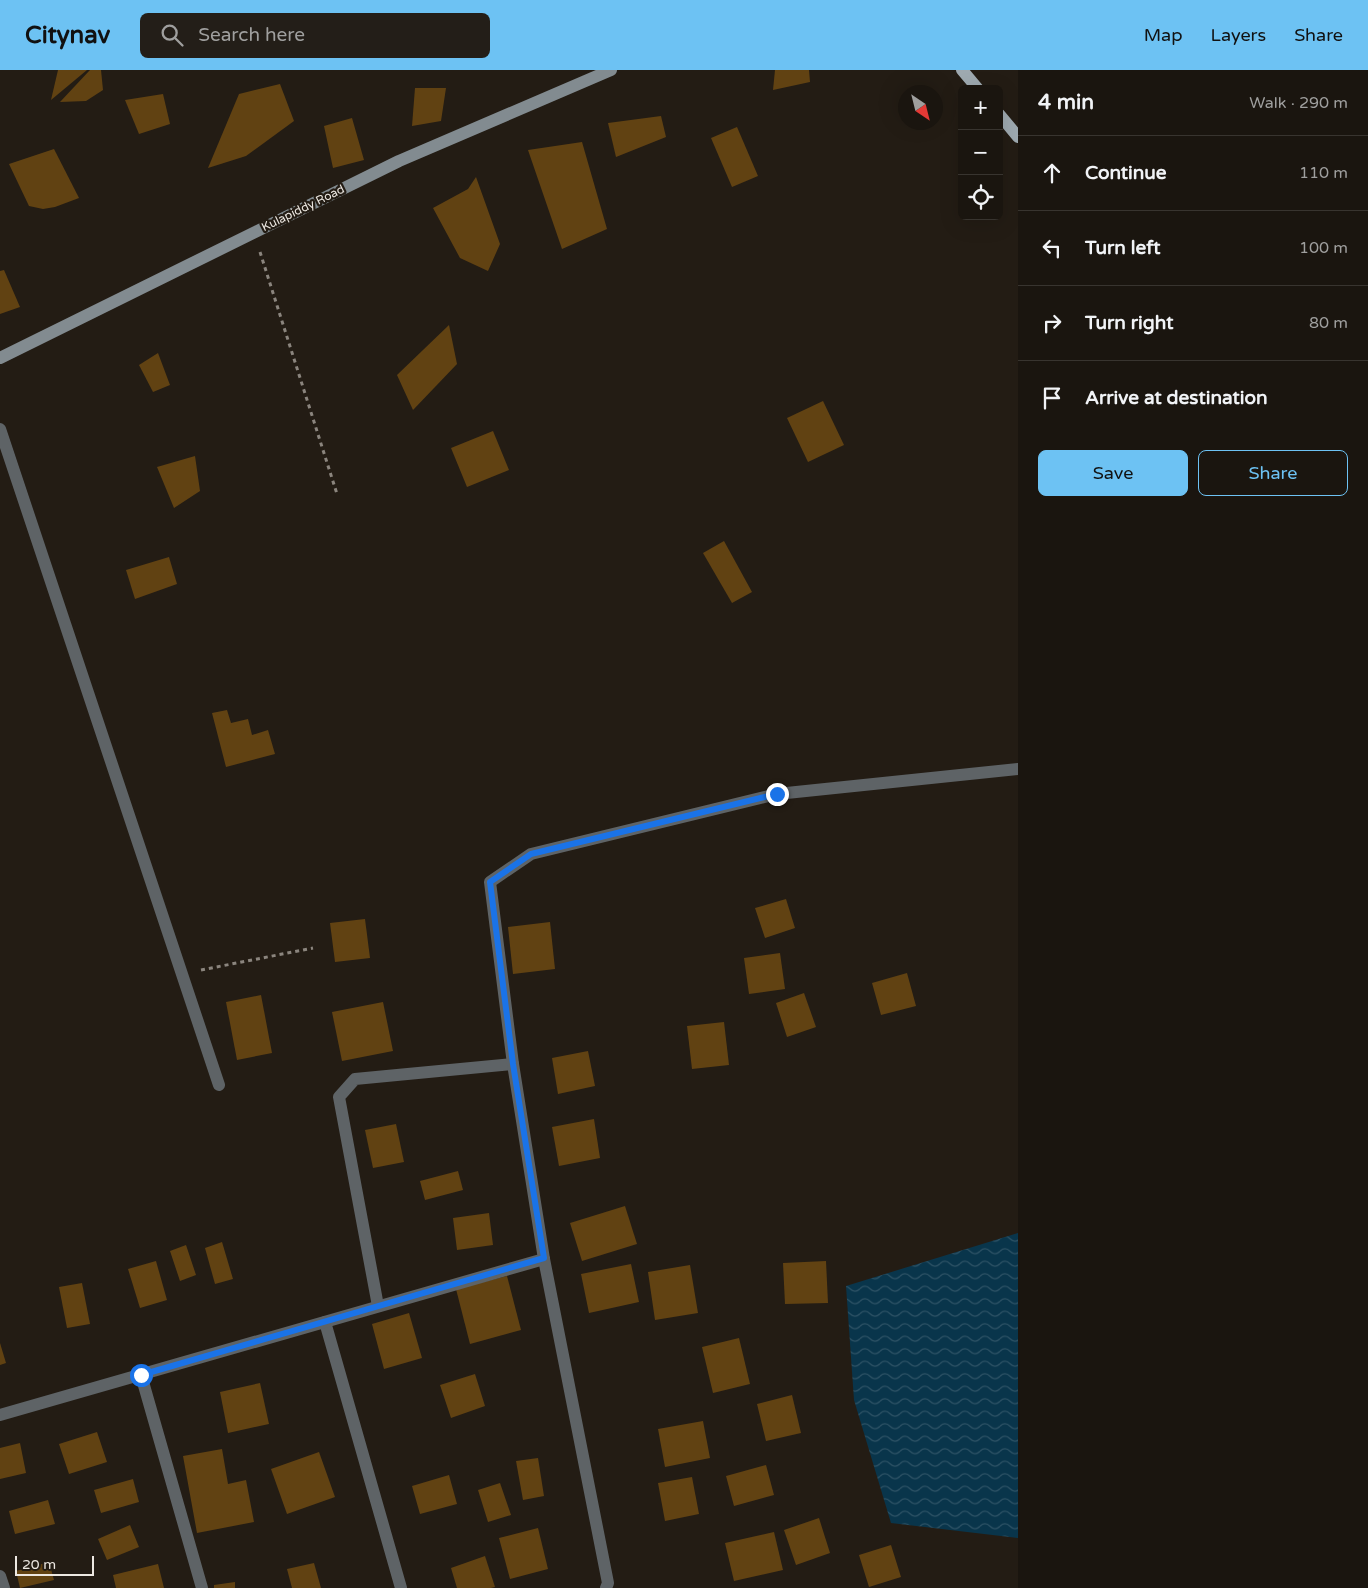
<!DOCTYPE html>
<meta charset="utf-8">
<style>
:root{--surface:#1a150f;--page:#231e18;--text:#f1f3f6;--muted:#9f9f9e;--line:#38342f;--accent:#6dc2f3}
body{margin:0;font-family:"Varela Round",sans-serif;background:var(--page);color:var(--text)}
.controls{position:absolute;right:15px;top:15px;display:grid;overflow:hidden;border-radius:8px;box-shadow:0 5px 20px #0002}
.controls button{width:45px;height:45px;display:grid;place-items:center;padding:0;border:0;border-bottom:1px solid var(--line);background:var(--surface);color:var(--text);font:25px sans-serif}
.compass{position:absolute;left:898px;top:15px;width:45px;height:45px;border-radius:50%;background:var(--surface);box-shadow:0 5px 20px #0002;rotate:145deg}
.scale{position:absolute;left:15px;bottom:12px;width:79px;box-sizing:border-box;padding-left:5px;border:2px solid #ede8e2;border-top:0;font-size:14px;line-height:18px;white-space:nowrap;color:#ede8e2;-webkit-text-stroke:4px #231c14;paint-order:stroke}
.stop{position:absolute;width:15px;height:15px;margin:-11px;border:4px solid #1a73e8;border-radius:50%;background:#fff}
.stop.end{background:#1a73e8;border-color:#fff;box-shadow:0 1px 5px #0008}
.list{margin:0;padding:0;list-style:none}
h2{display:flex;justify-content:space-between;align-items:center;height:65px;margin:0;padding:0 20px;font-size:21px}
h2 small{font-size:16px;font-weight:400;color:var(--muted)}
.list li{display:grid;grid-template-columns:32px 1fr auto;gap:15px;align-items:center;box-sizing:border-box;height:75px;padding:0 20px;border-top:1px solid var(--line)}
.list b{display:block;font-size:19px;white-space:nowrap}
.list em{font-size:16px;font-style:normal;color:var(--muted)}
.actions{display:flex;gap:10px;padding:15px 20px}
.actions a{flex:1;padding:11px 0;border:1px solid var(--accent);border-radius:8px;text-align:center;font-size:18px;color:var(--accent)}
.actions .main{background:var(--accent);color:#111}
.icon{flex:none;width:28px;height:28px;fill:none;stroke:currentColor;stroke-width:2;stroke-linecap:round;stroke-linejoin:round}
.map{position:relative;flex:none;width:1018px;height:1518px;overflow:hidden}
header{display:flex;align-items:center;gap:30px;box-sizing:border-box;height:70px;padding:0 25px;background:var(--accent);color:#111}
header strong{font-size:24px}
nav{display:flex;gap:28px;margin-inline-start:auto;font-size:18px}
.search{width:350px;height:45px;background:var(--page);display:flex;align-items:center;gap:12px;box-sizing:border-box;padding:0 18px;border-radius:8px;color:var(--muted);font-size:19px}
main{display:flex}
aside{flex:1;background:var(--surface)}
.map>svg:first-child{display:block}
.water{fill:url(#water-waves)}
.building{fill:#614212}
.lines{fill:none;stroke-linecap:round;stroke-linejoin:round}
.path{stroke:#8b857e;stroke-width:3;stroke-dasharray:4 4;stroke-linecap:butt}
.minor{stroke:#5e6366;stroke-width:12}
.secondary{stroke:#828b90;stroke-width:12}
.primary{stroke:#9ea9b0;stroke-width:12}
.route{stroke:#1a73e8;stroke-width:6}
.labels{text-anchor:middle;dominant-baseline:central;stroke-width:4.5;stroke-linejoin:round;paint-order:stroke}
.street-label{font-size:12px;fill:#ede8e2;stroke:#231c14}
</style>
<header>
<strong>Citynav</strong>
<div class="search"><svg class="icon" aria-label="search" viewBox="0 0 24 24"><circle cx="10" cy="10" r="6"/><path d="M15 15l6 6"/></svg>Search here</div>
<nav><a>Map</a><a>Layers</a><a>Share</a></nav>
</header>
<main>
<div class="map">
<svg width="1018" height="1518" viewBox="0 0 1018 1518">
<defs>
<pattern id="water-waves" width="16" height="10" patternUnits="userSpaceOnUse" patternTransform="scale(1.25)"><rect width="16" height="10" fill="#09354b"/><path d="M0 5q4-4 8 0t8 0" fill="none" stroke="#2d5265"/></pattern>
</defs>
<rect width="100%" height="100%" fill="#231c14"/>
<polygon class="water" points="1018,1163 1018,1468 891,1453 854,1330 846,1216"/>
<g class="building">
<polygon points="58,0 87,0 51,30"/>
<polygon points="90,0 101,0 103,20 86,31 60,32"/>
<polygon points="775,0 809,0 810,12 773,20"/>
<polygon points="280,14 294,51 246,86 208,98 239,24"/>
<polygon points="415,18 446,18 441,51 412,56"/>
<polygon points="163,24 170,54 139,64 125,30"/>
<polygon points="661,46 666,67 616,87 608,53"/>
<polygon points="352,48 364,90 333,98 324,56"/>
<polygon points="737,57 758,106 732,117 711,68"/>
<polygon points="582,72 607,159 562,179 528,80"/>
<polygon points="54,79 79,128 55,137 43,139 29,136 9,94"/>
<polygon points="476,107 500,174 488,201 460,188 433,138 468,119"/>
<polygon points="4,200 20,237 0,244 0,201"/>
<polygon points="449,255 457,294 413,340 397,305"/>
<polygon points="158,283 170,315 153,322 139,295"/>
<polygon points="823,331 844,375 808,392 787,348"/>
<polygon points="493,361 509,400 467,417 451,378"/>
<polygon points="195,386 200,421 174,438 157,397"/>
<polygon points="724,471 752,522 732,533 703,483"/>
<polygon points="169,487 177,514 135,529 126,500"/>
<polygon points="227,640 231,653 248,649 252,665 268,660 275,684 226,697 212,643"/>
<polygon points="786,829 795,858 765,868 755,838"/>
<polygon points="365,849 370,888 335,892 330,853"/>
<polygon points="550,852 555,899 513,904 508,857"/>
<polygon points="780,883 785,919 749,924 744,888"/>
<polygon points="907,903 916,936 881,945 872,913"/>
<polygon points="804,923 816,957 787,967 776,933"/>
<polygon points="261,925 272,983 237,990 226,932"/>
<polygon points="383,932 393,981 342,991 332,942"/>
<polygon points="724,952 729,995 692,999 687,956"/>
<polygon points="588,981 595,1016 558,1024 552,988"/>
<polygon points="594,1049 600,1088 559,1096 552,1057"/>
<polygon points="396,1054 404,1092 373,1098 365,1060"/>
<polygon points="458,1101 463,1120 425,1130 420,1111"/>
<polygon points="625,1136 637,1174 582,1191 570,1153"/>
<polygon points="489,1143 493,1175 457,1180 453,1148"/>
<polygon points="222,1172 233,1209 215,1214 205,1178"/>
<polygon points="186,1175 196,1205 180,1211 170,1181"/>
<polygon points="156,1191 167,1230 140,1238 128,1199"/>
<polygon points="826,1191 828,1233 785,1234 783,1193"/>
<polygon points="631,1194 639,1232 589,1243 581,1204"/>
<polygon points="690,1195 698,1243 655,1250 648,1202"/>
<polygon points="507,1206 521,1260 470,1274 456,1219"/>
<polygon points="82,1213 90,1254 67,1258 59,1217"/>
<polygon points="409,1243 422,1288 384,1299 372,1254"/>
<polygon points="739,1268 750,1314 713,1323 702,1277"/>
<polygon points="0,1273 6,1293 0,1295"/>
<polygon points="475,1304 485,1336 451,1348 440,1315"/>
<polygon points="260,1313 269,1354 228,1363 220,1322"/>
<polygon points="792,1325 801,1363 766,1371 757,1334"/>
<polygon points="703,1351 710,1388 665,1397 658,1359"/>
<polygon points="97,1362 107,1392 69,1404 59,1374"/>
<polygon points="20,1373 26,1403 0,1409 0,1378"/>
<polygon points="222,1379 228,1414 246,1410 254,1452 197,1463 183,1386"/>
<polygon points="319,1382 335,1427 287,1444 271,1399"/>
<polygon points="538,1388 544,1426 523,1430 516,1391"/>
<polygon points="766,1395 774,1425 734,1436 726,1406"/>
<polygon points="449,1405 457,1434 420,1444 412,1416"/>
<polygon points="692,1407 699,1444 665,1451 658,1413"/>
<polygon points="133,1409 139,1432 101,1443 94,1420"/>
<polygon points="500,1413 511,1445 488,1452 478,1420"/>
<polygon points="48,1430 55,1454 15,1464 9,1441"/>
<polygon points="819,1448 830,1483 796,1495 784,1460"/>
<polygon points="130,1455 139,1477 107,1490 98,1469"/>
<polygon points="538,1458 548,1499 510,1509 499,1468"/>
<polygon points="774,1462 783,1500 734,1511 725,1473"/>
<polygon points="891,1475 901,1507 869,1517 859,1485"/>
<polygon points="485,1486 495,1517 491,1518 457,1518 451,1498"/>
<polygon points="49,1492 54,1510 20,1518 16,1501"/>
<polygon points="314,1493 321,1518 292,1518 287,1499"/>
<polygon points="158,1494 164,1518 116,1518 113,1505"/>
<polygon points="235,1512 235,1518 214,1518 214,1515"/>
</g>
<g class="lines">
<g class="path">
<polyline points="260,182 337,424"/>
<polyline points="201,900 313,878"/>
</g>
<g class="minor">
<polyline points="0,359 219,1015"/>
<polyline points="378,1236 339,1027 355,1009 513,994"/>
<polyline points="325,1252 401,1518"/>
<polyline points="141,1305 202,1518"/>
<polyline points="0,1345 544,1189"/>
<polyline points="0,1506 4,1518"/>
<polyline points="606,1518 608,1513 544,1189 513,994 490,812 531,784 777,724 1018,699"/>
</g>
<polyline class="secondary" points="0,288 399,91 611,0"/>
<g class="primary">
<polyline points="962,0 978,19"/>
<polyline points="999,44 1018,67"/>
</g>
</g>
<g class="lines">
<polyline class="route" points="141,1305 544,1188 513,994 490,812 531,784 777,724"/>
</g>
<g class="labels">
<g class="street-label">
<text transform="translate(303 138) rotate(-26)">Kulapiddy Road</text>
</g>
</g>
</svg>
<div class="controls">
<button>+</button>
<button>−</button>
<button><svg class="icon" aria-label="locate" viewBox="0 0 24 24"><circle cx="12" cy="12" r="6"/><path d="M12 2v4M12 18v4M2 12h4M18 12h4"/></svg></button>
</div>
<svg class="compass" viewBox="-18 -18 36 36"><path d="M0-13l5 13h-10z" fill="#e53935"/><path d="M0 13l5-13h-10z" fill="#9f9f9e"/></svg>
<div class="scale">20 m</div>
<div class="stop" style="left:141px;top:1305px"></div>
<div class="stop end" style="left:777px;top:724px"></div>
</div>
<aside>
<h2>4 min<small>Walk · 290 m</small></h2>
<ul class="list">
<li><svg class="icon" aria-label="ahead" viewBox="0 0 24 24"><path d="M12 20V5M6 11l6-6 6 6"/></svg><div><b>Continue</b></div><em>110 m</em></li>
<li><svg class="icon" aria-label="left" viewBox="0 0 24 24"><path d="M17 20v-9H6M10 6l-5 5 5 5"/></svg><div><b>Turn left</b></div><em>100 m</em></li>
<li><svg class="icon" aria-label="right" viewBox="0 0 24 24"><path d="M7 20v-9h11M14 6l5 5-5 5"/></svg><div><b>Turn right</b></div><em>80 m</em></li>
<li><svg class="icon" aria-label="arrive" viewBox="0 0 24 24"><path d="M6 21V4h12l-3 4 3 4H6"/></svg><div><b>Arrive at destination</b></div></li>
</ul>
<div class="actions"><a class="main">Save</a><a>Share</a></div>
</aside>
</main>
